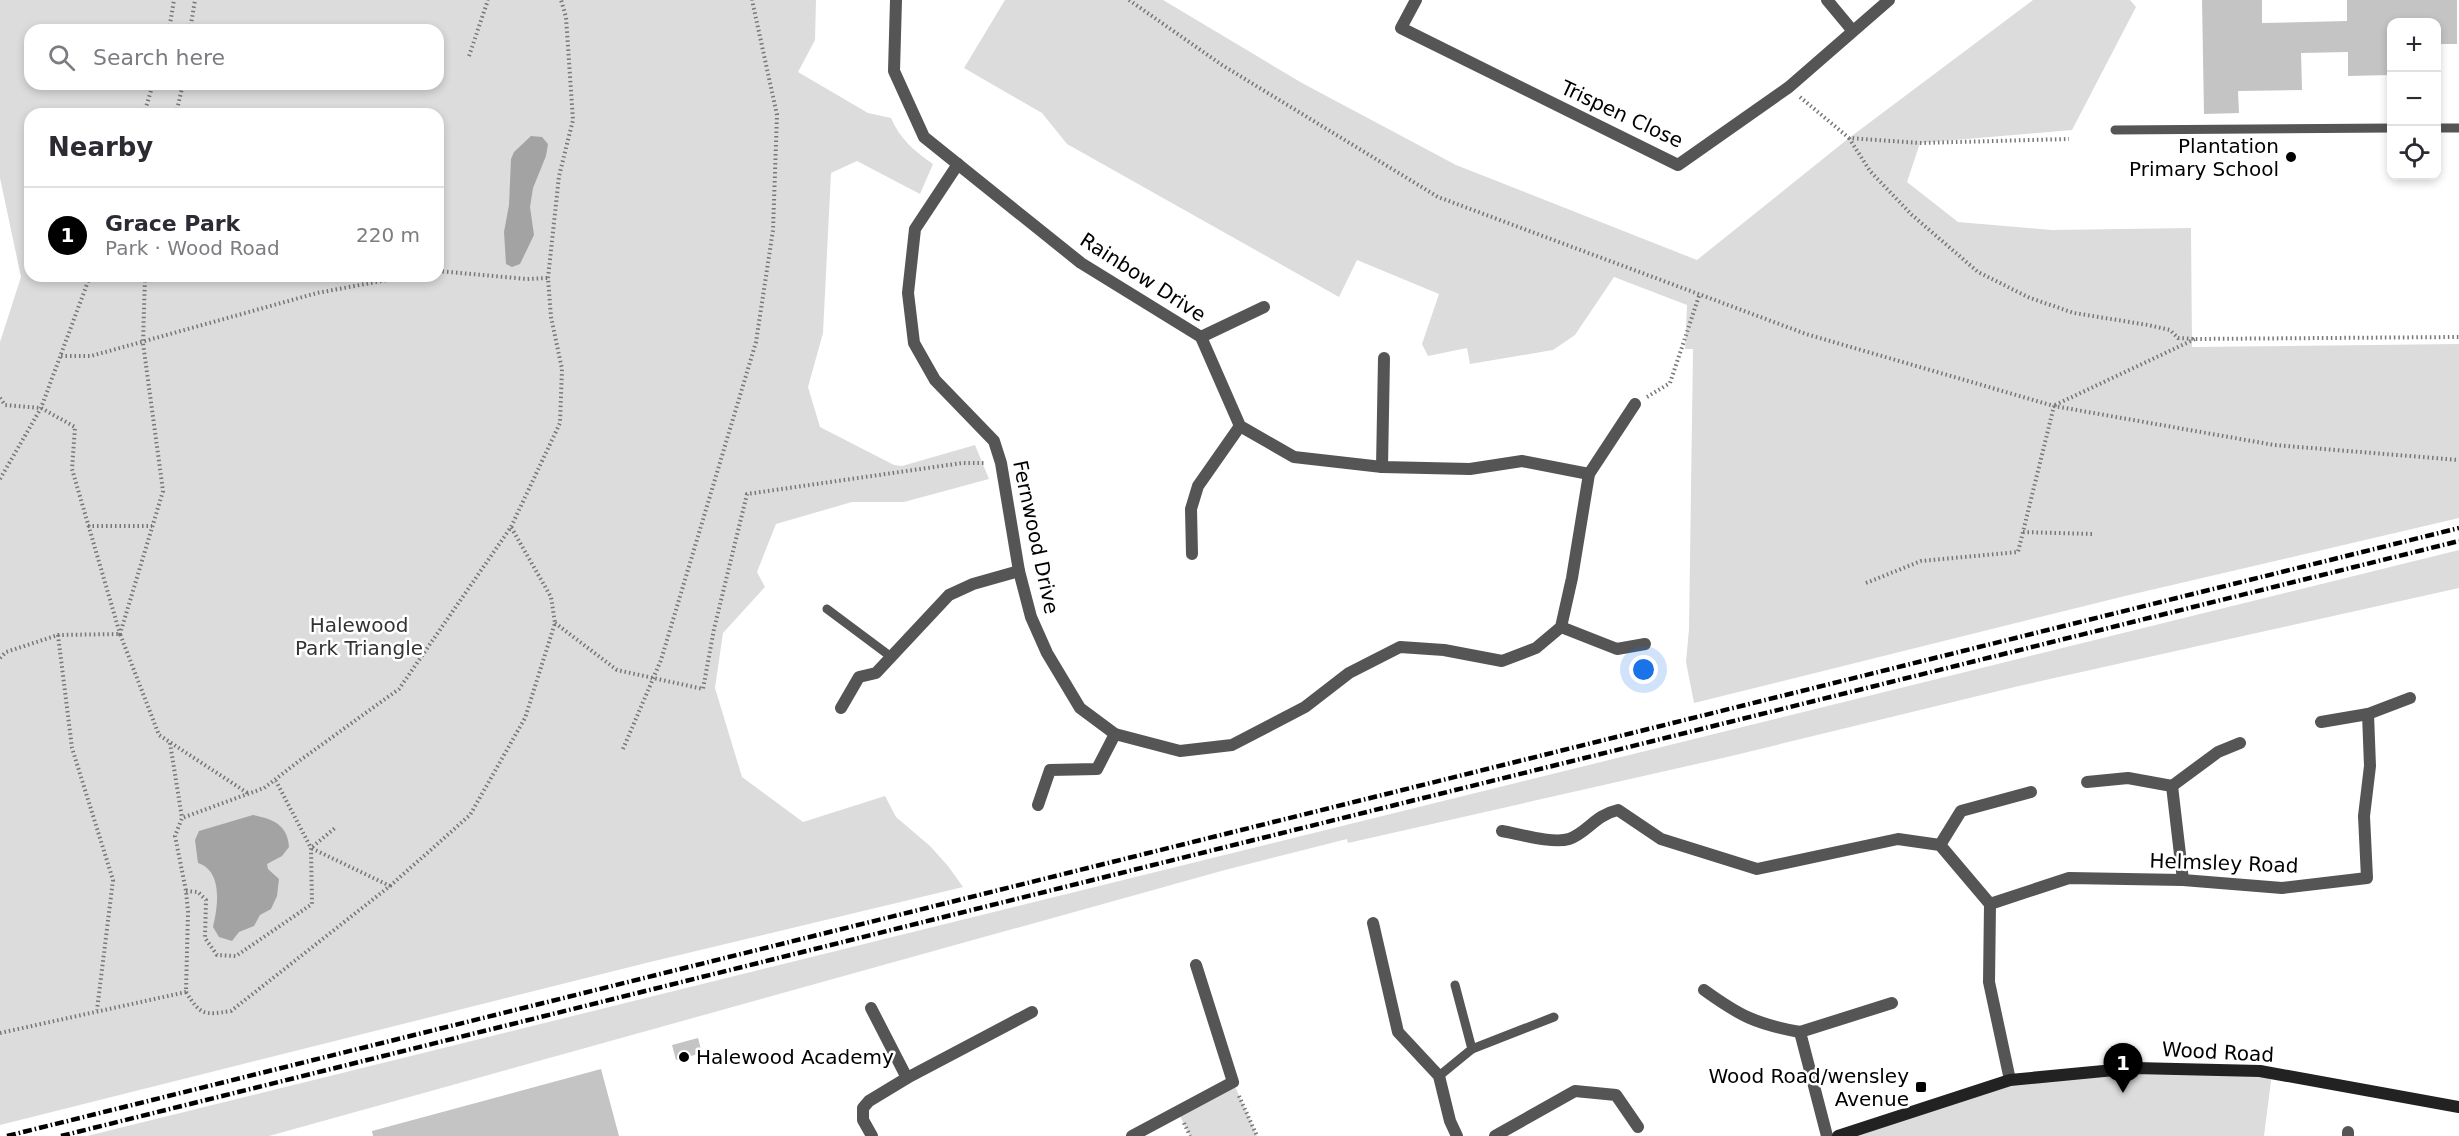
<!DOCTYPE html>
<meta charset="utf-8">
<style>
:root{--surface:#fff;--page:#f2f2f3;--text:#2b2b33;--muted:#7c7c81;--line:#e1e1e2;--accent:#000}
body{margin:0;font-family:"DejaVu Sans",sans-serif;background:var(--page);color:var(--text)}
.controls{position:absolute;right:18px;top:18px;display:grid;overflow:hidden;border-radius:12px;box-shadow:0 3px 9px #0003}
.controls button{width:54px;height:54px;display:grid;place-items:center;padding:0;border:0;border-bottom:2px solid var(--line);background:var(--surface);color:var(--text);font:30px sans-serif}
.you{position:absolute;left:1644px;top:670px;width:21px;height:21px;margin:-15px;border:4px solid #fff;border-radius:50%;background:#1a73e8;box-shadow:0 0 0 9px #1a73e833}
.badge{display:grid;place-items:center;width:39px;height:39px;border-radius:50%;background:var(--accent);color:#fff;font-size:20px;font-weight:700}
.pin{position:absolute;translate:-50% -50px;filter:drop-shadow(0 2px 3px #0008)}
.pin::after{content:'';position:absolute;top:32px;width:21px;height:18px;background:inherit;clip-path:polygon(0 0,100% 0,50% 100%)}
.list{margin:0;padding:0;list-style:none}
h2{display:flex;justify-content:space-between;align-items:center;height:78px;margin:0;padding:0 24px;font-size:26px}
h2 small{font-size:20px;font-weight:400;color:var(--muted)}
.list li{display:grid;grid-template-columns:39px 1fr auto;gap:18px;align-items:center;box-sizing:border-box;height:96px;padding:0 24px;border-top:2px solid var(--line)}
.list b{display:block;font-size:22px;white-space:nowrap}
.list p{margin:0;font-size:20px;white-space:nowrap;color:var(--muted)}
.list em{font-size:20px;font-style:normal;color:var(--muted)}
.icon{flex:none;width:33px;height:33px;fill:none;stroke:currentColor;stroke-width:2;stroke-linecap:round;stroke-linejoin:round}
.map{position:relative;flex:none;width:2459px;height:1136px;overflow:hidden}
.search{position:absolute;background:var(--surface);box-shadow:0 3px 9px #0003;left:24px;top:24px;width:420px;height:66px;display:flex;align-items:center;gap:15px;box-sizing:border-box;padding:0 21px;border-radius:18px;color:var(--muted);font-size:22px}
.panel{position:absolute;background:var(--surface);box-shadow:0 3px 9px #0003;left:24px;top:108px;width:420px;height:174px;border-radius:18px}
.map>svg:first-child{display:block}
.green{fill:#dcdcdc;fill-rule:evenodd}
.water{fill:#a3a3a3}
.building{fill:#c4c4c4}
.lines{fill:none;stroke-linecap:round;stroke-linejoin:round}
.path{stroke:#777;stroke-width:4;stroke-dasharray:1.5 3;stroke-linecap:butt}
.lane{stroke:#555;stroke-width:9}
.street{stroke:#555;stroke-width:12}
.secondary{stroke:#222;stroke-width:12}
.rail{stroke:#000;stroke-width:4.5;stroke-dasharray:9 3 1.5 3;stroke-linecap:butt}
.poi-dot{fill:#000;stroke:#fff;stroke-width:2}
.labels{text-anchor:middle;dominant-baseline:central;stroke-width:5;stroke-linejoin:round;paint-order:stroke}
.street-label{font-size:20px;fill:#000;stroke:#fff}
.poi-label{font-size:20px;fill:#000;stroke:#fff;text-anchor:end}
.park-label{font-size:20px;fill:#333;stroke:#fff}
</style>
<div class="map">
<svg width="2459" height="1136" viewBox="0 0 2459 1136">
<rect width="100%" height="100%" fill="#fff"/>
<g class="green">
<path d="M 0,0 L 816,0 L 815,40 L 798,72 L 868,113 L 891,118 C 900,139 914,151 933,164 L 920,194 L 857,161 L 831,173 L 823,333 L 808,387 L 820,427 L 894,465 L 902,466 L 975,445 L 989,479 L 904,502 L 852,502 L 776,524 L 757,572 L 765,587 L 723,633 L 715,688 L 742,777 L 803,822 L 885,796 L 896,817 L 930,846 L 948,866 L 963,887 L 646,963 L 0,1125 L 0,342 L 21,277 L 0,178 ZM 30,30 L 438,30 L 438,84 L 30,84 ZM 30,114 L 438,114 L 438,276 L 30,276 Z"/>
<polygon points="1005,0 1163,0 1302,83 1456,165 1697,260 1849,138 2033,0 2130,0 2136,7 2072,130 1920,143 1907,182 1958,222 2052,230 2191,228 2192,347 2459,344 2459,518 2125,596 1694,703 1686,662 1689,629 1693,349 1685,349 1687,305 1614,277 1575,335 1553,350 1470,364 1467,348 1428,356 1422,344 1439,294 1357,260 1339,297 1067,144 1042,113 964,68"/>
<polygon points="2459,550 2459,588 2019,686 1723,758 1348,843 1347,839 1225,870 269,1136 87,1136"/>
<polygon points="2151,1068 2272,1073 2264,1136 1848,1136 2030,1078"/>
<polygon points="1233,1082 1257,1136 1190,1136 1178,1112"/>
</g>
<g class="water">
<polygon points="531,136 542,137 548,144 546,156 533,188 530,207 534,235 520,264 512,267 506,264 504,232 509,205 511,159 514,152"/>
<path d="M 253,815 C 273,819 288,825 289,847 L 282,856 L 267,864 L 268,869 L 279,879 L 277,896 L 271,909 L 260,915 L 254,926 L 239,932 L 232,941 L 219,937 L 213,927 C 218,906 223,871 198,863 L 195,840 L 199,831 Z"/>
</g>
<g class="building">
<polygon points="2202,0 2262,0 2262,23 2347,21 2347,0 2457,0 2457,44 2436,44 2436,22 2391,22 2391,75 2348,76 2348,52 2301,53 2302,90 2238,91 2239,113 2204,114"/>
<polygon points="698,1038 702,1053 676,1060 672,1045"/>
<polygon points="601,1069 619,1136 373,1136 372,1131"/>
</g>
<g class="lines">
<g class="path">
<polyline points="1129,0 1222,65 1438,197 1806,334 2054,406 2274,445 2459,460"/>
<polyline points="169,30 174,0"/>
<polyline points="190,30 195,0"/>
<polyline points="469,56 488,0"/>
<polyline points="1800,97 1849,138 1920,143 2069,139"/>
<polyline points="144,114 153,84"/>
<polyline points="176,114 183,84"/>
<polyline points="1849,138 1870,171 1912,215 1978,272 2030,298 2074,313 2148,325 2170,330 2178,338 2195,339 2459,337"/>
<polyline points="438,271 527,279 548,278"/>
<polyline points="61,356 91,356 317,293 408,276"/>
<polyline points="1647,397 1670,383 1699,296"/>
<polyline points="0,398 5,405 41,408 75,427 72,469 120,634 163,491 143,343 145,276"/>
<polyline points="2055,405 2195,339"/>
<polyline points="0,479 41,408 90,276"/>
<polyline points="88,526 152,526"/>
<polyline points="2023,532 2094,534"/>
<polyline points="1866,583 1921,561 2018,552 2054,406"/>
<polyline points="555,623 617,670 703,689 714,629 747,494 962,463 985,463"/>
<polyline points="58,635 72,748 113,880 97,1010"/>
<polyline points="0,658 6,652 58,635 120,634 159,735 249,794"/>
<polyline points="170,743 182,818"/>
<polyline points="623,749 661,660 756,342 773,230 777,115 752,0"/>
<polyline points="390,886 470,815 525,718 555,623 551,597 511,527"/>
<polyline points="186,891 198,892 206,900 205,938 217,955 236,956 312,904 311,848 276,781"/>
<path d="M 186,992 C 201,1016 204,1015 231,1011 L 390,886 L 311,848 L 335,828"/>
<polyline points="0,1033 186,992 188,912 186,891 175,836 182,818 264,788 299,761 399,689 511,527 560,423 562,369 551,317 548,278 559,176 573,120 566,17 561,0"/>
<polyline points="1239,1096 1257,1136"/>
<polyline points="1184,1123 1190,1136"/>
</g>
<g class="lane">
<polyline points="2436,128 2459,128"/>
<polyline points="2115,130 2392,128"/>
<polyline points="827,609 890,656"/>
<polyline points="1472,1049 1554,1017"/>
<polyline points="1439,1076 1472,1049 1455,985"/>
</g>
<g class="street">
<polyline points="896,0 894,71 924,137 1081,263 1201,337 1240,426 1294,457 1382,467 1470,469 1522,461 1589,474"/>
<polyline points="1416,0 1401,28 1678,165 1789,87 1889,0"/>
<polyline points="1827,0 1852,30"/>
<polyline points="958,164 915,229 908,293 914,343 935,380 994,441 1001,463 1019,571 1031,617 1047,653 1080,708 1115,734 1180,751 1232,745 1305,707 1349,673 1400,647 1444,650 1502,661 1536,648 1561,627 1572,578 1589,474 1635,404"/>
<polyline points="1201,337 1264,307"/>
<polyline points="1382,467 1384,358"/>
<polyline points="1192,554 1191,509 1198,486 1240,426"/>
<polyline points="1561,627 1617,649 1645,644"/>
<polyline points="841,708 859,677 876,673 949,595 973,584 1019,571"/>
<polyline points="2321,722 2368,714 2410,698"/>
<polyline points="2087,782 2128,778 2172,786 2183,880"/>
<polyline points="2172,786 2218,752 2240,743"/>
<polyline points="1038,805 1050,770 1097,769 1115,734"/>
<path d="M 1502,831 C 1519,834 1553,844 1569,839 C 1587,833 1595,815 1618,810 L 1661,839 L 1757,869 L 1898,839 L 1940,845 L 1990,904 L 1989,982 L 2010,1080"/>
<polyline points="1940,845 1961,811 2031,792"/>
<polyline points="1990,904 2069,878 2183,880 2282,888 2367,878 2364,816 2370,766 2368,714"/>
<polyline points="1373,923 1398,1032 1439,1076 1450,1121 1457,1136"/>
<path d="M 1704,990 C 1740,1016 1756,1024 1800,1032"/>
<polyline points="871,1008 907,1078"/>
<polyline points="872,1136 863,1120 863,1108 869,1101 907,1078 1032,1012"/>
<polyline points="1132,1136 1233,1082 1196,965"/>
<polyline points="1495,1136 1575,1091 1616,1095 1638,1127"/>
<polyline points="1827,1136 1800,1032 1892,1003"/>
<polyline points="2348,1136 2348,1132"/>
</g>
<polyline class="secondary" points="1838,1136 2010,1080 2135,1068 2260,1071 2459,1107"/>
<g class="rail">
<polyline points="7,1136 2459,528"/>
<polyline points="61,1136 2459,541"/>
</g>
</g>
<g class="poi-dot">
<circle cx="2291" cy="157" r="6"/>
<circle cx="684" cy="1057" r="6"/>
<rect x="1915" y="1081" width="12" height="12" rx="3"/>
</g>
<g class="labels">
<g class="street-label">
<text transform="translate(1622 114) rotate(25)">Trispen Close</text>
<text transform="translate(1143 277) rotate(33)">Rainbow Drive</text>
<text transform="translate(1036 537) rotate(78)">Fernwood Drive</text>
<text transform="translate(2224 863) rotate(2)">Helmsley Road</text>
<text transform="translate(2218 1052) rotate(3)">Wood Road</text>
</g>
<g class="poi-label">
<text x="2279" y="146">Plantation<tspan x="2279" dy="23">Primary School</tspan></text>
<text x="696" y="1057" text-anchor="start">Halewood Academy</text>
<text x="1909" y="1076">Wood Road/wensley<tspan x="1909" dy="23">Avenue</tspan></text>
</g>
<g class="park-label">
<text x="359" y="625">Halewood<tspan x="359" dy="23">Park Triangle</tspan></text>
</g>
</g>
</svg>
<div class="controls">
<button>+</button>
<button>−</button>
<button><svg class="icon" aria-label="locate" viewBox="0 0 24 24"><circle cx="12" cy="12" r="6"/><path d="M12 2v4M12 18v4M2 12h4M18 12h4"/></svg></button>
</div>
<div class="you"></div>
<div class="pin badge" style="left:2123px;top:1093px">1</div>
<div class="search"><svg class="icon" aria-label="search" viewBox="0 0 24 24"><circle cx="10" cy="10" r="6"/><path d="M15 15l6 6"/></svg>Search here</div>
<section class="panel">
<h2>Nearby<small></small></h2>
<ul class="list">
<li><span class="badge">1</span><div><b>Grace Park</b><p>Park · Wood Road</p></div><em>220 m</em></li>
</ul>
</section>
</div>
